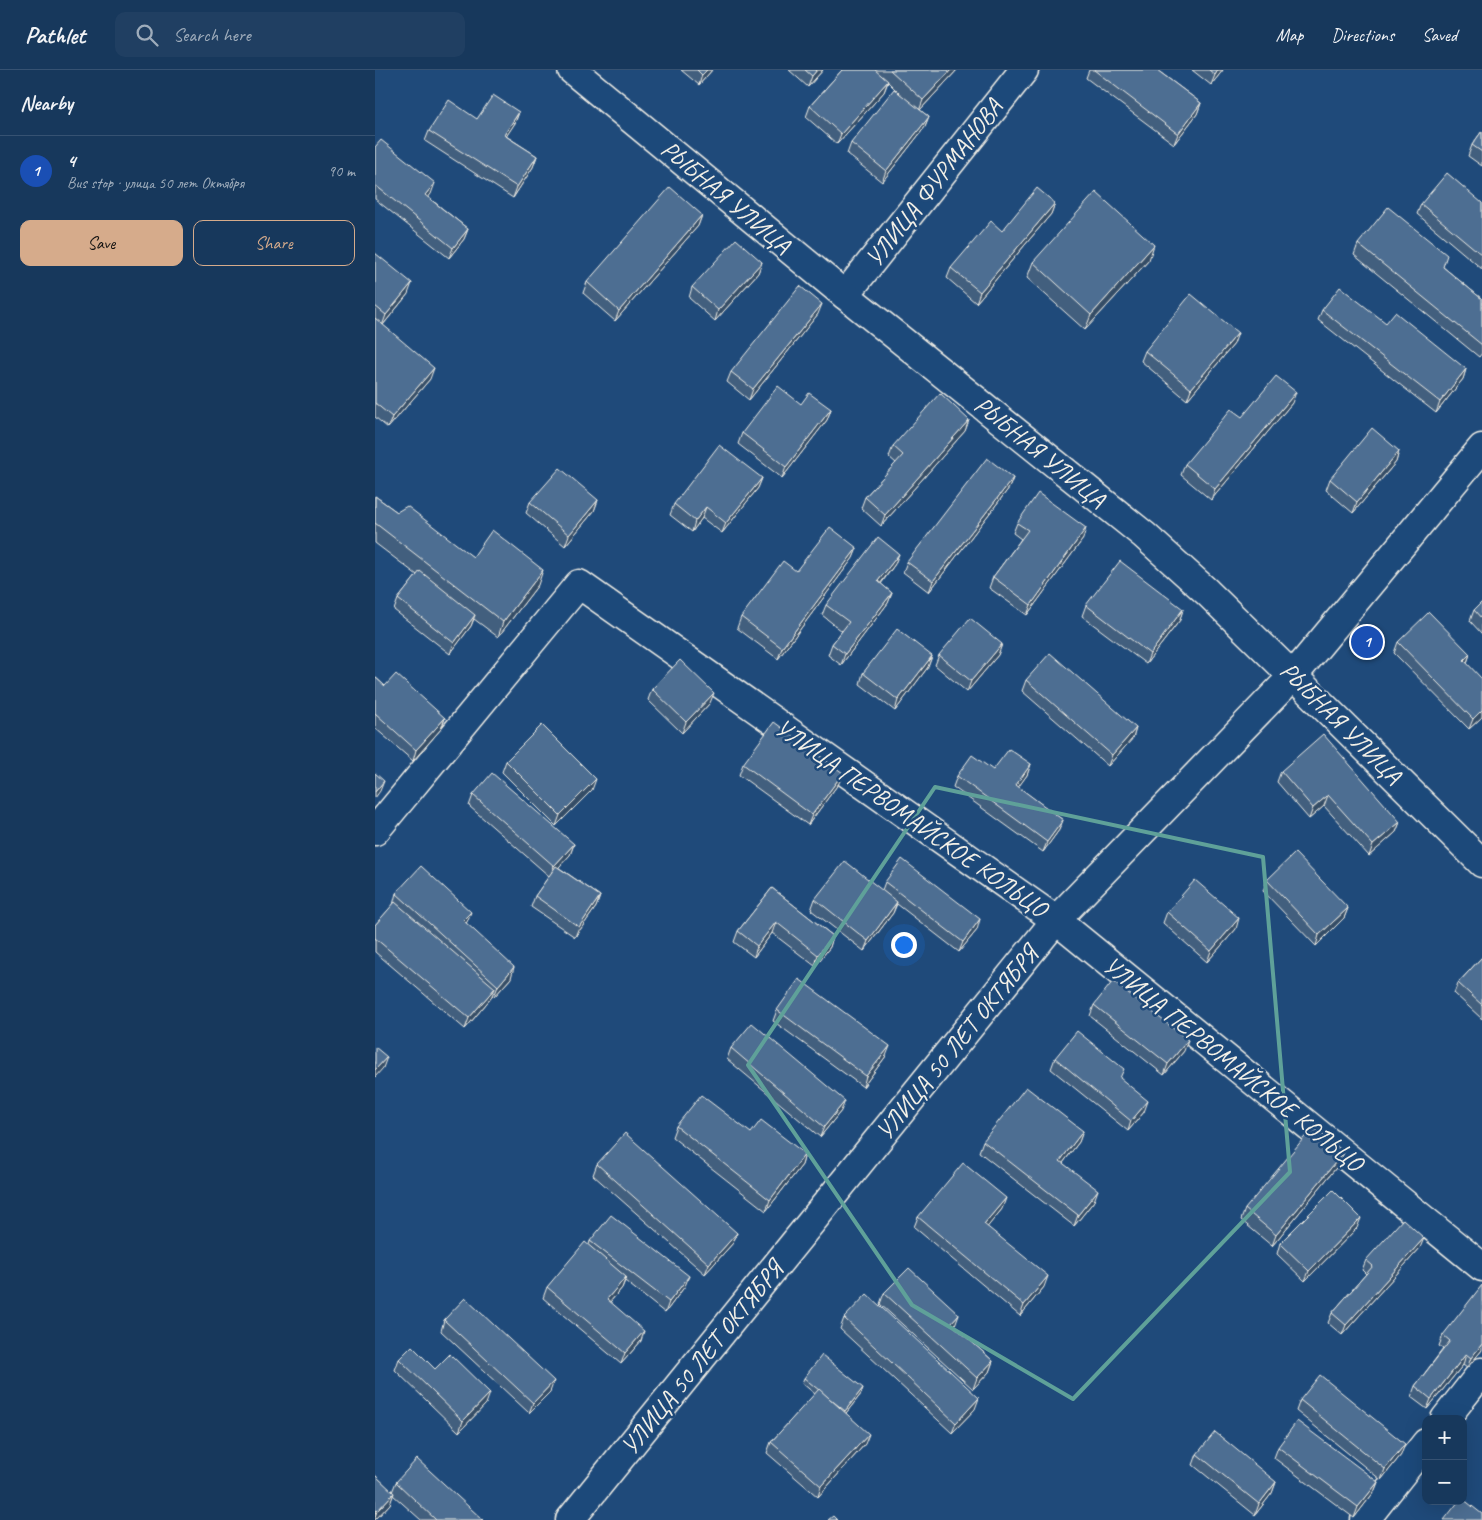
<!DOCTYPE html>
<meta charset="utf-8">
<style>
:root{--surface:#17385c;--page:#203f62;--text:#f1f3f6;--muted:#9eacbb;--line:#365272;--accent:#d6ab8b}
body{margin:0;font-family:Caveat,sans-serif;background:var(--page);color:var(--text)}
.controls{position:absolute;right:15px;bottom:15px;display:grid;overflow:hidden;border-radius:10px;box-shadow:0 5px 20px #0002}
.controls button{width:45px;height:45px;display:grid;place-items:center;padding:0;border:0;border-bottom:1px solid var(--line);background:var(--surface);color:var(--text);font:25px sans-serif}
.you{position:absolute;left:528px;top:874px;width:18px;height:18px;margin:-12px;border:4px solid #fff;border-radius:50%;background:#1a73e8;box-shadow:0 0 0 8px #1a73e833}
.badge{display:grid;place-items:center;width:32px;height:32px;border-radius:50%;background:var(--accent);color:#fff;font-size:16px;font-weight:700}
.pin{position:absolute;translate:-50% -50%;border:2px solid #fff;box-shadow:0 1px 5px #0006}
.list{margin:0;padding:0;list-style:none}
h2{display:flex;justify-content:space-between;align-items:center;height:65px;margin:0;padding:0 20px;font-size:21px}
h2 small{font-size:16px;font-weight:400;color:var(--muted)}
.list li{display:grid;grid-template-columns:32px 1fr auto;gap:15px;align-items:center;box-sizing:border-box;height:70px;padding:0 20px;border-top:1px solid var(--line)}
.list b{display:block;font-size:19px;white-space:nowrap}
.list p{margin:0;font-size:16px;white-space:nowrap;color:var(--muted)}
.list em{font-size:16px;font-style:normal;color:var(--muted)}
.actions{display:flex;gap:10px;padding:15px 20px}
.actions a{flex:1;padding:11px 0;border:1px solid var(--accent);border-radius:10px;text-align:center;font-size:18px;color:var(--accent)}
.actions .main{background:var(--accent);color:#111}
.icon{flex:none;width:28px;height:28px;fill:none;stroke:currentColor;stroke-width:2;stroke-linecap:round;stroke-linejoin:round}
.map{position:relative;flex:none;width:1107px;height:1450px;overflow:hidden}
header{display:flex;align-items:center;gap:30px;box-sizing:border-box;height:70px;padding:0 25px;background:var(--surface);border-bottom:1px solid var(--line)}
header strong{font-size:24px}
nav{display:flex;gap:28px;margin-inline-start:auto;font-size:18px}
.search{width:350px;height:45px;background:var(--page);display:flex;align-items:center;gap:12px;box-sizing:border-box;padding:0 18px;border-radius:10px;color:var(--muted);font-size:19px}
main{display:flex}
aside{flex:1;background:var(--surface)}
.map>svg:first-child{display:block}
.lines{fill:none;stroke-linecap:round;stroke-linejoin:round}
.street-casing{stroke:#f4f1e8;stroke-width:31}
.secondary-casing{stroke:#f4f1e8;stroke-width:31}
.street{stroke:#1f4a7a;stroke-width:28}
.secondary{stroke:#1f4a7a;stroke-width:28}
.wall{fill:#425f7e;stroke:#f4f1e8}
.shaded-wall{fill:#364d66;stroke:#f4f1e8}
.building{fill:#4d6e92;stroke:#f4f1e8}
.marked{fill:none;stroke:#5fa199;stroke-width:4;stroke-linejoin:round}
.labels{text-anchor:middle;dominant-baseline:central;stroke-width:5;stroke-linejoin:round;paint-order:stroke}
.street-label{font-size:25px;fill:#f4f1e8;stroke:#1f4a7a}
</style>
<header>
<strong>Pathlet</strong>
<div class="search"><svg class="icon" aria-label="search" viewBox="0 0 24 24"><circle cx="10" cy="10" r="6"/><path d="M15 15l6 6"/></svg>Search here</div>
<nav><a>Map</a><a>Directions</a><a>Saved</a></nav>
</header>
<main>
<aside>
<h2>Nearby<small></small></h2>
<ul class="list">
<li><span class="badge" style="background:#1a4fb4">1</span><div><b>4</b><p>Bus stop · улица 50 лет Октября</p></div><em>90 m</em></li>
</ul>
<div class="actions"><a class="main">Save</a><a>Share</a></div>
</aside>
<div class="map">
<svg width="1107" height="1450" viewBox="0 0 1107 1450">
<rect width="100%" height="100%" fill="#1f4a7a"/>
<filter id="ink" filterUnits="userSpaceOnUse"><feTurbulence type="fractalNoise" baseFrequency=".02" numOctaves="2"/><feDisplacementMap in="SourceGraphic" scale="10" xChannelSelector="R" yChannelSelector="G"/><feConvolveMatrix kernelMatrix="1 2 1 2 8 2 1 2 1" color-interpolation-filters="sRGB"/></filter>
<g filter="url(#ink)">
<g class="lines">
<defs>
<g id="street">
<polyline points="470,225 649,0"/>
<polyline points="0,761 204,514 681,850 1107,1197"/>
<polyline points="1070,1349 1107,1302"/>
<polyline points="195,1450 681,850 918,606 1107,378"/>
<polyline points="990,1450 1051,1373"/>
</g>
<polyline id="secondary" points="197,0 470,225 769,465 832,522 918,606 1107,793"/>
</defs>
<use href="#street" class="street-casing"/>
<use href="#secondary" class="secondary-casing"/>
<use href="#street" class="street"/>
<use href="#secondary" class="secondary"/>
</g>
<g class="wall">
<polygon points="306,0 337,0 324,15"/>
<polygon points="414,0 448,0 433,17"/>
<polygon points="467,0 582,0 545,40 554,47 550,57 507,112 472,84 476,73 528,27 513,12 509,22 462,74 431,47 435,36"/>
<polygon points="714,0 782,0 826,33 822,44 799,74 711,8"/>
<polygon points="817,0 848,0 836,15"/>
<polygon points="144,42 140,53 131,66 162,86 158,97 138,128 50,71 54,61 102,49"/>
<polygon points="1107,61 1107,96 1093,86 1097,75"/>
<polygon points="0,77 56,124 53,127 93,159 89,169 74,188 0,129"/>
<polygon points="680,133 676,144 601,233 572,208 576,198 627,161"/>
<polygon points="1107,133 1107,199 1042,144 1046,134"/>
<polygon points="327,145 323,156 240,251 208,223 212,212"/>
<polygon points="983,174 1068,197 1107,229 1107,283 1104,287 979,185"/>
<polygon points="0,183 33,224 8,255 55,309 13,358 0,347"/>
<polygon points="774,190 710,260 652,208 658,192"/>
<polygon points="387,192 383,203 340,251 314,228 317,217"/>
<polygon points="947,240 1011,253 1091,299 1088,309 1061,343 943,250"/>
<polygon points="443,244 374,330 352,312 356,302"/>
<polygon points="859,274 812,330 766,291 770,281"/>
<polygon points="917,333 836,430 806,405 810,394 867,347"/>
<polygon points="426,334 456,339 452,350 407,408 363,374 367,363"/>
<polygon points="594,350 590,361 506,456 486,438 490,427 521,393 514,387 518,376"/>
<polygon points="1024,381 1021,392 978,443 951,420 955,409"/>
<polygon points="387,408 383,418 347,463 327,448 317,462 295,445 299,434"/>
<polygon points="638,408 634,418 554,522 528,502 532,492"/>
<polygon points="0,426 22,442 98,487 163,515 123,567 99,549 96,556 75,584 19,540 23,529 42,505 0,473"/>
<polygon points="223,430 219,441 190,476 151,443 155,432"/>
<polygon points="642,453 708,469 652,545 614,518 618,507 646,469 638,463"/>
<polygon points="482,478 478,488 403,589 362,558 366,547 421,501"/>
<polygon points="520,494 506,514 517,523 513,533 466,595 453,585 457,574 467,561 447,545 451,535"/>
<polygon points="1107,532 1107,564 1095,551 1099,540"/>
<polygon points="711,535 808,539 805,550 771,594 707,546"/>
<polygon points="1023,572 1095,584 1092,593 1107,647 1094,659 1019,583"/>
<polygon points="627,574 623,585 592,622 560,595 564,585"/>
<polygon points="557,586 553,597 520,641 485,614 488,603"/>
<polygon points="0,607 10,616 70,648 66,659 38,691 0,658"/>
<polygon points="651,610 761,658 758,668 733,696 647,621"/>
<polygon points="277,619 335,633 307,663 273,630"/>
<polygon points="131,691 217,720 181,756 127,702"/>
<polygon points="368,694 464,713 433,755 364,705"/>
<polygon points="656,694 652,705 643,717 688,750 684,760 668,782 578,717 582,706"/>
<polygon points="906,701 1025,752 1021,762 994,786 949,736 934,749 902,712"/>
<polygon points="98,725 199,774 195,785 183,797 225,826 221,837 200,867 156,837 160,826 174,806 94,736"/>
<polygon points="892,810 973,838 969,848 941,876 888,821"/>
<polygon points="510,812 602,860 584,882 522,834 518,843 489,881 436,840 440,829 507,820"/>
<polygon points="397,818 458,866 455,877 440,896 397,863 379,887 359,872 363,861"/>
<polygon points="21,823 92,852 91,853 136,908 119,927 117,925 116,928 90,959 0,882 0,855 18,835"/>
<polygon points="792,842 861,859 832,892 788,853"/>
<polygon points="1107,887 1107,949 1079,923 1083,913"/>
<polygon points="719,935 809,981 789,1005 715,946"/>
<polygon points="402,940 511,986 488,1017 398,951"/>
<polygon points="356,978 466,1041 445,1067 352,989"/>
<polygon points="680,988 746,1009 769,1042 753,1061 676,999"/>
<polygon points="301,1056 376,1063 430,1084 427,1095 391,1141 297,1067"/>
<polygon points="708,1061 704,1072 688,1093 719,1131 699,1156 604,1082 608,1071"/>
<polygon points="965,1093 897,1176 866,1150 870,1139"/>
<polygon points="222,1094 362,1163 358,1173 330,1204 218,1105"/>
<polygon points="627,1139 612,1157 669,1217 645,1246 539,1157 543,1147"/>
<polygon points="982,1158 930,1211 902,1184 905,1173"/>
<polygon points="215,1171 310,1216 290,1243 250,1211 247,1218 235,1232 266,1271 246,1294 168,1228 172,1217 214,1175"/>
<polygon points="1045,1178 967,1265 953,1253 957,1243 991,1204 987,1200 991,1190"/>
<polygon points="509,1223 580,1255 580,1256 618,1291 614,1302 598,1319 505,1234"/>
<polygon points="469,1248 600,1339 577,1363 465,1259"/>
<polygon points="69,1250 175,1322 154,1343 66,1261"/>
<polygon points="1068,1265 1107,1280 1092,1298 1088,1295 1052,1339 1036,1327 1040,1316 1068,1279 1064,1276"/>
<polygon points="24,1289 60,1299 111,1334 84,1362 20,1300"/>
<polygon points="429,1308 486,1324 471,1343 490,1374 443,1427 392,1383 396,1372 440,1324 427,1313"/>
<polygon points="925,1330 1026,1385 1006,1410 921,1341"/>
<polygon points="903,1377 1003,1412 999,1422 979,1448 899,1388"/>
<polygon points="822,1384 901,1412 897,1423 880,1445 818,1395"/>
<polygon points="0,1405 17,1422 21,1412 108,1450 46,1450 18,1425 15,1434 0,1450"/>
</g>
<g class="shaded-wall">
<polygon points="332,0 337,0 324,15 327,5"/>
<polygon points="442,0 448,0 433,17 437,6"/>
<polygon points="576,0 582,0 544,41 548,30"/>
<polygon points="843,0 848,0 836,15 840,5"/>
<polygon points="513,11 509,22 462,74 466,64"/>
<polygon points="826,33 822,44 799,74 803,64"/>
<polygon points="144,42 140,53 125,76 129,65"/>
<polygon points="554,47 550,57 507,112 511,101"/>
<polygon points="162,86 158,97 138,128 142,117"/>
<polygon points="60,113 56,124 47,135 50,125"/>
<polygon points="680,133 676,144 601,233 605,222"/>
<polygon points="327,145 323,156 240,251 244,241"/>
<polygon points="93,159 89,169 74,188 78,178"/>
<polygon points="779,175 774,190 710,260 716,245"/>
<polygon points="387,192 383,203 340,251 343,240"/>
<polygon points="37,213 33,224 7,256 11,245"/>
<polygon points="447,234 443,244 374,330 378,319"/>
<polygon points="863,263 859,274 812,330 816,319"/>
<polygon points="59,298 55,309 13,358 17,347"/>
<polygon points="1091,299 1088,309 1061,343 1065,332"/>
<polygon points="921,322 917,333 836,430 840,419"/>
<polygon points="456,339 452,350 407,408 411,397"/>
<polygon points="594,350 590,361 506,456 510,445"/>
<polygon points="1024,381 1021,392 978,443 982,432"/>
<polygon points="387,408 383,418 347,463 351,453"/>
<polygon points="638,408 634,418 554,522 558,511"/>
<polygon points="223,430 219,441 190,476 194,465"/>
<polygon points="331,437 327,448 317,462 320,451"/>
<polygon points="711,458 708,469 652,545 656,535"/>
<polygon points="482,478 478,488 403,589 407,578"/>
<polygon points="524,484 520,494 499,522 503,511"/>
<polygon points="168,500 163,515 123,567 128,552"/>
<polygon points="517,523 513,533 466,595 470,584"/>
<polygon points="808,539 805,550 771,594 775,584"/>
<polygon points="100,545 96,556 75,584 79,573"/>
<polygon points="627,574 623,585 592,622 596,611"/>
<polygon points="1095,584 1091,595 1089,590"/>
<polygon points="557,586 553,597 520,641 523,630"/>
<polygon points="339,623 335,633 307,663 311,652"/>
<polygon points="1107,640 1107,647 1094,659 1098,649"/>
<polygon points="70,648 66,659 38,691 41,680"/>
<polygon points="761,658 758,668 733,696 737,685"/>
<polygon points="656,694 652,705 637,726 641,715"/>
<polygon points="468,703 464,713 433,755 437,745"/>
<polygon points="221,709 217,720 181,756 185,745"/>
<polygon points="9,711 5,721 0,728 0,722"/>
<polygon points="953,725 949,736 934,749 938,738"/>
<polygon points="688,750 684,760 668,782 672,772"/>
<polygon points="1025,752 1021,762 994,786 998,775"/>
<polygon points="199,774 195,785 175,807 179,796"/>
<polygon points="225,826 221,837 200,867 204,857"/>
<polygon points="522,832 518,843 489,881 493,871"/>
<polygon points="973,838 969,848 941,876 944,865"/>
<polygon points="96,842 92,852 84,861 88,850"/>
<polygon points="864,848 861,859 832,892 836,881"/>
<polygon points="605,849 602,860 584,882 588,872"/>
<polygon points="401,852 397,863 379,887 382,876"/>
<polygon points="458,866 455,877 440,896 443,885"/>
<polygon points="139,897 136,908 119,927 123,916"/>
<polygon points="120,918 116,928 90,959 94,948"/>
<polygon points="813,970 809,981 789,1005 793,994"/>
<polygon points="515,976 511,986 488,1017 491,1006"/>
<polygon points="12,987 8,998 0,1007 0,1000"/>
<polygon points="470,1031 466,1041 445,1067 449,1057"/>
<polygon points="773,1031 769,1042 753,1061 756,1051"/>
<polygon points="708,1061 704,1072 681,1102 685,1091"/>
<polygon points="969,1082 965,1093 897,1176 901,1165"/>
<polygon points="430,1084 427,1095 391,1141 395,1130"/>
<polygon points="723,1120 719,1131 699,1156 703,1145"/>
<polygon points="631,1128 627,1139 606,1165 609,1154"/>
<polygon points="986,1148 982,1158 930,1211 934,1201"/>
<polygon points="362,1163 358,1173 330,1204 334,1194"/>
<polygon points="1049,1168 1045,1178 967,1265 971,1255"/>
<polygon points="314,1206 310,1216 290,1243 294,1232"/>
<polygon points="673,1206 669,1217 645,1246 649,1235"/>
<polygon points="251,1207 247,1218 228,1240 232,1229"/>
<polygon points="584,1244 580,1255 573,1264 576,1253"/>
<polygon points="269,1261 266,1271 246,1294 250,1283"/>
<polygon points="1107,1274 1107,1280 1092,1298 1096,1288"/>
<polygon points="1091,1284 1088,1295 1052,1339 1056,1329"/>
<polygon points="618,1291 614,1302 598,1319 602,1308"/>
<polygon points="179,1311 175,1322 154,1343 158,1333"/>
<polygon points="488,1318 486,1324 468,1347 470,1341"/>
<polygon points="115,1323 111,1334 84,1362 88,1351"/>
<polygon points="604,1328 600,1339 577,1363 581,1353"/>
<polygon points="494,1364 490,1374 443,1427 446,1416"/>
<polygon points="1030,1374 1026,1385 1006,1410 1010,1399"/>
<polygon points="901,1412 897,1423 880,1445 884,1434"/>
<polygon points="1003,1412 999,1422 979,1448 983,1437"/>
<polygon points="19,1423 15,1434 0,1450 0,1447 2,1441"/>
</g>
<g class="building">
<polygon points="322,0 332,0 327,5"/>
<polygon points="430,0 442,0 437,6"/>
<polygon points="467,0 500,0 513,11 466,64 435,36"/>
<polygon points="515,0 576,0 548,30"/>
<polygon points="719,0 782,0 826,33 803,64"/>
<polygon points="834,0 843,0 840,5"/>
<polygon points="519,19 554,47 511,101 476,73"/>
<polygon points="118,25 144,42 129,65 162,86 142,117 54,61 74,30 102,49"/>
<polygon points="1107,61 1107,82 1097,75"/>
<polygon points="6,70 60,113 50,125 93,159 78,178 0,115 0,77"/>
<polygon points="1072,103 1107,133 1107,185 1046,134"/>
<polygon points="295,117 327,145 244,241 212,212"/>
<polygon points="662,118 680,133 605,222 576,198 616,151 627,161"/>
<polygon points="721,122 779,175 716,245 658,192"/>
<polygon points="1013,137 1072,185 1068,197 1107,229 1107,275 983,174"/>
<polygon points="361,169 387,192 343,240 317,217"/>
<polygon points="0,183 37,213 11,245 0,236"/>
<polygon points="425,216 447,234 378,319 356,302"/>
<polygon points="965,217 1011,253 1020,242 1091,299 1065,332 947,240"/>
<polygon points="816,224 863,263 816,319 770,281"/>
<polygon points="0,248 59,298 17,347 0,333"/>
<polygon points="901,306 921,322 840,419 810,394 856,339 867,347"/>
<polygon points="403,316 426,334 434,323 456,339 411,397 367,363"/>
<polygon points="565,323 594,350 510,445 490,427 528,385 518,376"/>
<polygon points="997,358 1024,381 982,432 955,409"/>
<polygon points="344,375 387,408 351,453 331,437 320,451 299,434"/>
<polygon points="612,388 638,408 558,511 532,492"/>
<polygon points="185,398 223,430 194,465 155,432"/>
<polygon points="663,423 711,458 656,535 618,507 653,460 642,453"/>
<polygon points="0,426 22,442 32,436 98,487 117,460 168,500 128,552 0,453"/>
<polygon points="455,457 482,478 407,578 366,547 408,491 421,501"/>
<polygon points="503,467 524,484 503,511 517,523 470,584 457,574 474,552 451,535"/>
<polygon points="745,491 808,539 775,584 711,535"/>
<polygon points="45,501 100,545 79,573 23,529"/>
<polygon points="1107,532 1107,549 1099,540"/>
<polygon points="1054,542 1095,584 1089,590 1107,609 1107,640 1098,649 1023,572"/>
<polygon points="595,548 627,574 596,611 564,585"/>
<polygon points="522,559 557,586 523,630 488,603"/>
<polygon points="675,583 761,658 737,685 651,610"/>
<polygon points="305,590 339,623 311,652 277,619"/>
<polygon points="21,604 70,648 41,680 0,643 0,607 10,616"/>
<polygon points="399,652 468,703 437,745 368,694"/>
<polygon points="167,655 221,709 185,745 131,691"/>
<polygon points="948,664 1025,752 998,775 953,725 938,738 906,701"/>
<polygon points="634,679 656,694 641,715 688,750 672,772 582,706 597,685 618,700"/>
<polygon points="0,703 9,711 0,722"/>
<polygon points="117,703 199,774 179,796 98,725"/>
<polygon points="920,783 973,838 944,865 892,810"/>
<polygon points="527,789 605,849 588,872 510,812"/>
<polygon points="470,791 522,832 493,871 440,829"/>
<polygon points="46,796 96,842 88,850 139,897 123,916 21,823"/>
<polygon points="181,796 225,826 204,857 160,826"/>
<polygon points="820,810 864,848 836,881 792,842"/>
<polygon points="397,818 458,866 443,885 401,852 382,876 363,861"/>
<polygon points="20,832 120,918 94,948 0,868 0,855"/>
<polygon points="1107,887 1107,935 1083,913"/>
<polygon points="424,909 515,976 491,1006 402,940"/>
<polygon points="738,911 813,970 793,994 719,935"/>
<polygon points="377,953 470,1031 449,1057 356,978"/>
<polygon points="702,961 749,999 745,1008 773,1031 756,1051 680,988"/>
<polygon points="0,977 12,987 0,1000"/>
<polygon points="651,1017 708,1061 685,1091 723,1120 703,1145 608,1071"/>
<polygon points="326,1025 376,1063 386,1050 430,1084 395,1130 301,1056"/>
<polygon points="938,1057 969,1082 901,1165 870,1139"/>
<polygon points="250,1063 362,1163 334,1194 222,1094"/>
<polygon points="588,1093 631,1128 609,1154 673,1206 649,1235 543,1147"/>
<polygon points="958,1120 986,1148 934,1201 905,1173"/>
<polygon points="236,1145 314,1206 294,1232 215,1171"/>
<polygon points="1028,1149 1049,1168 971,1255 957,1243 998,1196 991,1190"/>
<polygon points="210,1172 251,1207 232,1229 269,1261 250,1283 172,1217"/>
<polygon points="534,1198 584,1244 576,1253 618,1291 602,1308 509,1223"/>
<polygon points="1107,1215 1107,1274 1096,1288 1091,1284 1056,1329 1040,1316 1075,1271 1068,1265"/>
<polygon points="492,1224 604,1328 581,1353 469,1248"/>
<polygon points="90,1228 179,1311 158,1333 69,1250"/>
<polygon points="37,1276 60,1299 75,1284 115,1323 88,1351 24,1289"/>
<polygon points="447,1285 488,1318 470,1341 429,1308"/>
<polygon points="945,1305 1030,1374 1010,1399 925,1330"/>
<polygon points="444,1319 494,1364 446,1416 396,1372"/>
<polygon points="922,1351 1003,1412 983,1437 903,1377"/>
<polygon points="840,1362 901,1412 884,1434 822,1384"/>
<polygon points="42,1389 108,1450 61,1450 21,1412"/>
<polygon points="0,1405 19,1423 2,1441 0,1439"/>
<polygon points="1088,1429 1107,1444 1107,1450 1069,1450 1084,1431 1088,1431"/>
<polygon points="458,1446 462,1450 453,1450"/>
</g>
</g>
<path class="marked" d="M 560,717 L 888,787 L 915,1102 L 698,1329 L 537,1235 L 373,995 Z"/>
<g class="labels">
<g class="street-label">
<text transform="translate(559 113) rotate(-52)">УЛИЦА ФУРМАНОВА</text>
<text transform="translate(351 127) rotate(40)">РЫБНАЯ УЛИЦА</text>
<text transform="translate(665 382) rotate(39)">РЫБНАЯ УЛИЦА</text>
<text transform="translate(966 653) rotate(45)">РЫБНАЯ УЛИЦА</text>
<text transform="translate(536 748) rotate(35)">УЛИЦА ПЕРВОМАЙСКОЕ КОЛЬЦО</text>
<text transform="translate(582 973) rotate(-51)">УЛИЦА 50 ЛЕТ ОКТЯБРЯ</text>
<text transform="translate(858 994) rotate(39)">УЛИЦА ПЕРВОМАЙСКОЕ КОЛЬЦО</text>
<text transform="translate(327 1288) rotate(-51)">УЛИЦА 50 ЛЕТ ОКТЯБРЯ</text>
</g>
</g>
</svg>
<div class="controls">
<button>+</button>
<button>−</button>
</div>
<div class="you"></div>
<div class="pin badge" style="left:992px;top:572px;background:#1a4fb4">1</div>
</div>
</main>
